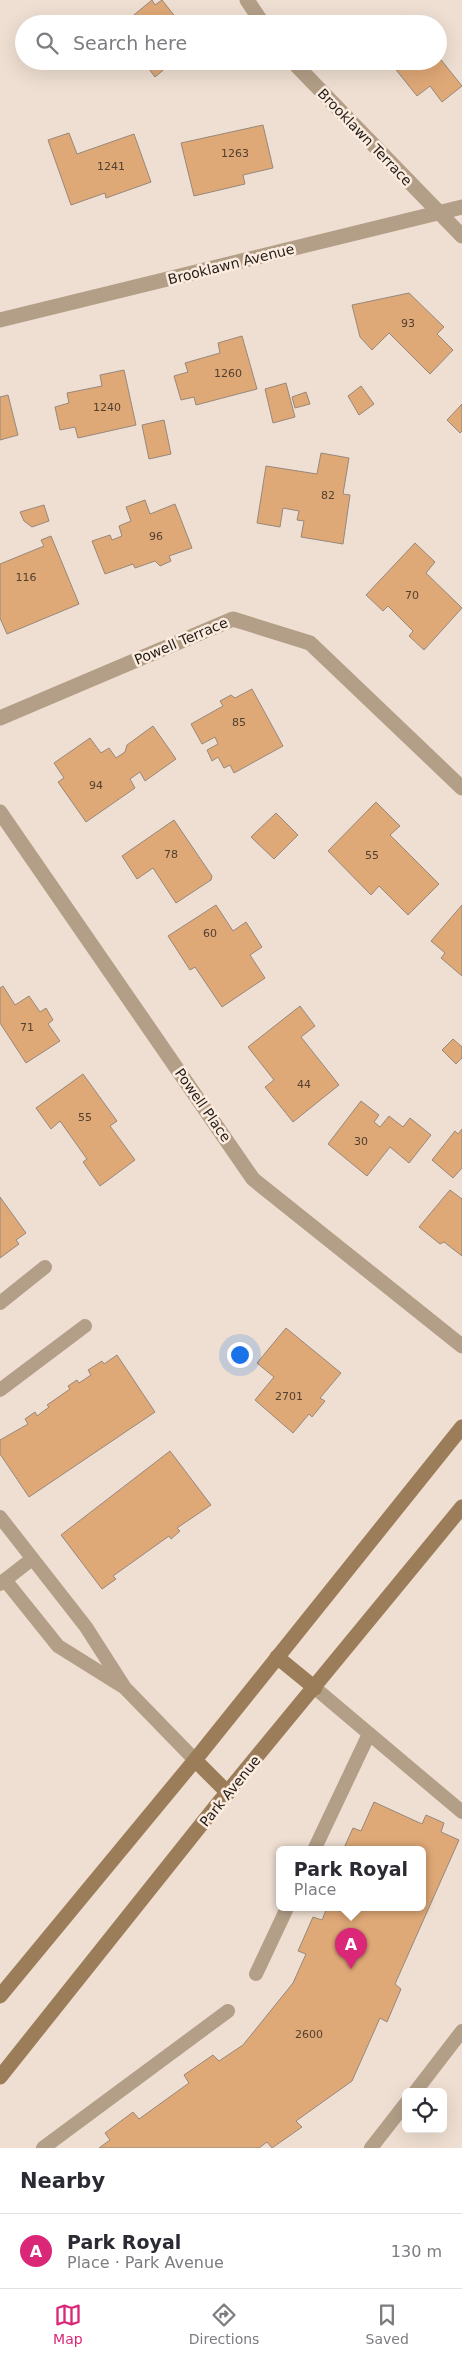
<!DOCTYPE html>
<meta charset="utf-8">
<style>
:root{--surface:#fff;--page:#f7f7f7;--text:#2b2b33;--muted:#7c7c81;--line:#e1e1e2;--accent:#db2777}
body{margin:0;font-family:"DejaVu Sans",sans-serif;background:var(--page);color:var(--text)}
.controls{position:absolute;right:15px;bottom:15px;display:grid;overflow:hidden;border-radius:8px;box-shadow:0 5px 20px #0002}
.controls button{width:45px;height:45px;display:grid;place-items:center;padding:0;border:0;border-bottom:1px solid var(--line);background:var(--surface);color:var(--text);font:25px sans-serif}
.you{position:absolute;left:239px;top:1354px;width:18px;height:18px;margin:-12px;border:4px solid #fff;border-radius:50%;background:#1a73e8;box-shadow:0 0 0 8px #1a73e833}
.badge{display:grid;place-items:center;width:32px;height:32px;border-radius:50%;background:var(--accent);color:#fff;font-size:16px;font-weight:700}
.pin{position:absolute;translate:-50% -41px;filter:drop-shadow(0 1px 2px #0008)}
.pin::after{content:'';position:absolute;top:26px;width:18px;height:15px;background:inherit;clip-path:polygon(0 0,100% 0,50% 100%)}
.popup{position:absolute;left:276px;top:1846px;width:150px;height:65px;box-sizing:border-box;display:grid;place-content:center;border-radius:8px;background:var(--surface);filter:drop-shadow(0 1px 4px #0005);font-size:16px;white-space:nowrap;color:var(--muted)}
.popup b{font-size:19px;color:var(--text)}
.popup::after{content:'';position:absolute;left:50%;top:100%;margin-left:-10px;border:10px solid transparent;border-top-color:var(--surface)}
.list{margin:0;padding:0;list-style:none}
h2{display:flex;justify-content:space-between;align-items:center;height:65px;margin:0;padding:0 20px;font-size:21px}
h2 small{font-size:16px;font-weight:400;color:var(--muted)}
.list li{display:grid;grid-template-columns:32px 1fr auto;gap:15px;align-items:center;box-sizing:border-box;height:75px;padding:0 20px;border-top:1px solid var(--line)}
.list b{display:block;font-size:19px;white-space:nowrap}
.list p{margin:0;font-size:16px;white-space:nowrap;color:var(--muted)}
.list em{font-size:16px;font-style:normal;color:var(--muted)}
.icon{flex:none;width:28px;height:28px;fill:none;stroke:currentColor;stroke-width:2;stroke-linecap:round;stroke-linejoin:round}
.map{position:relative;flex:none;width:462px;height:2148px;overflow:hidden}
.search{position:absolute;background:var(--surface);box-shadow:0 5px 20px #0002;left:15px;right:15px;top:15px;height:55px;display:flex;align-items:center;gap:12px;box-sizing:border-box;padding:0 18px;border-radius:28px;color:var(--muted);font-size:19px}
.sheet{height:140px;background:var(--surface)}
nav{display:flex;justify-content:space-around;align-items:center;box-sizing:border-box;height:70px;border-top:1px solid var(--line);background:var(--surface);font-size:14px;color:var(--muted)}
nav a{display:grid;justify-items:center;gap:2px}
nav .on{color:var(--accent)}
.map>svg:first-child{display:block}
.building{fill:#dfa877;stroke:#97887c}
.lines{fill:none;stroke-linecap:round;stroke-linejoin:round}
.service{stroke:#b39f87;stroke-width:14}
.minor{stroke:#b39f87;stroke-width:15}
.tertiary{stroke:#b39f87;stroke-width:15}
.secondary{stroke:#9c7d5a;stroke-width:15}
.labels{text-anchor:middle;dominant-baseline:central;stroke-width:5;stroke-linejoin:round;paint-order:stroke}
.number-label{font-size:11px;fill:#524030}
.street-label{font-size:14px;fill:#231d18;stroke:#fcecdf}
</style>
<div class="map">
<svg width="462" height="2148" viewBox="0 0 462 2148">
<rect width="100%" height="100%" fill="#efdfd2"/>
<g class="building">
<polygon points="152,0 155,5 162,0 177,19 172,24 123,24"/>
<polygon points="406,15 412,24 395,24"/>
<polygon points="438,56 462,86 442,102 430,86 417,96 389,61 438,61"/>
<polygon points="143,61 174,61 155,77"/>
<polygon points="263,125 273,168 243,175 245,184 194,196 181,143"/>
<polygon points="69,133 77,154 134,134 151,182 106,198 105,193 71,205 48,140"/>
<polygon points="409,293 444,327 437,334 453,350 430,374 389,333 372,350 360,337 352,305"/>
<polygon points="242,336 257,389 196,405 194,397 181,400 174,376 188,372 185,363 220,353 218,343"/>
<polygon points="124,370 136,425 78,438 75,427 60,430 55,407 69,403 67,393 102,386 100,375"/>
<polygon points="286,383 295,417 273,423 265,389"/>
<polygon points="361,386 374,404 359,415 348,396"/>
<polygon points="306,392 310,404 295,408 292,397"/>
<polygon points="8,395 18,435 0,440 0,397"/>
<polygon points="462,404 462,431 460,433 447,420"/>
<polygon points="164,420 171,454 149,459 142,425"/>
<polygon points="321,453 349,458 343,494 350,495 343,544 301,537 304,521 297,520 299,511 283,508 280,527 257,523 266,466 317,474"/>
<polygon points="145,500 150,514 175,504 192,548 169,556 171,561 160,566 155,561 135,568 133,564 105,574 92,541 110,535 112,540 122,536 119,526 131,521 126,507"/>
<polygon points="44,505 49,521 32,527 24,521 20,512"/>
<polygon points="51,536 79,604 7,634 0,618 0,564 44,546 41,540"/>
<polygon points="415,543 435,562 426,573 462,608 424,650 409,636 413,631 388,606 383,611 366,595"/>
<polygon points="252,689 283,746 234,773 230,765 224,768 218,757 212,761 207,750 218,744 215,737 202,744 191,724 223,706 220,701 231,695 235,698"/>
<polygon points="153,726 176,759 145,781 140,772 130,779 135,788 86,822 58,782 64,778 54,763 90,738 101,753 109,748 116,758 125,752 127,745"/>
<polygon points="376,802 400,826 390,835 439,884 408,915 379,886 371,895 328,851"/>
<polygon points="276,813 298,835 274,859 251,837"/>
<polygon points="174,820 212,876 211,880 176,903 153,868 137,879 122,856"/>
<polygon points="216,905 233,931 246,922 262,947 250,955 265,978 222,1007 195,967 190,970 168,936"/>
<polygon points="462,905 462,976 441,958 445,953 431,941"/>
<polygon points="3,986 15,1005 29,996 40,1012 46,1008 53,1020 48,1024 60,1041 26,1063 0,1023 0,988"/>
<polygon points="300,1006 315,1026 301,1037 339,1085 293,1122 265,1087 274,1080 248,1047"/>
<polygon points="453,1039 462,1047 462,1058 456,1064 442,1050"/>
<polygon points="83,1074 117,1121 110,1126 135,1160 100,1186 83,1162 87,1159 60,1121 51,1129 36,1108"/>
<polygon points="361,1101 379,1115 374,1122 380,1127 389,1116 403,1127 410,1118 431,1135 409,1163 390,1147 367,1176 328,1144"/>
<polygon points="462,1129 462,1168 453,1178 432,1160 455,1131 458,1134"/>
<polygon points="450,1190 462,1199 462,1256 444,1242 440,1244 419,1227"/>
<polygon points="0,1197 26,1233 16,1240 19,1244 0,1258"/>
<polygon points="286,1328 341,1373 320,1398 325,1401 312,1417 309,1414 293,1433 255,1400 274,1377 257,1363"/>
<polygon points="117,1355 155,1412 29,1497 0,1454 0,1440 28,1424 25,1419 35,1412 37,1416 49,1407 47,1405 70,1389 68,1386 77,1380 79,1383 91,1375 88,1370 102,1361 104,1364"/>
<polygon points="170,1451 211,1505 177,1528 180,1531 171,1539 169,1536 113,1576 116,1579 102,1589 61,1535"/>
<polygon points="374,1802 422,1824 426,1815 444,1823 441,1832 459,1840 395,1984 401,1989 387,2022 380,2018 352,2081 296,2121 302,2127 272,2148 267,2142 259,2148 99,2148 110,2140 105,2133 133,2112 139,2119 189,2083 184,2075 213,2055 219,2061 243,2045 293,1983 306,1954 298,1951 313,1917 322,1920 327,1908 422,1908 422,1850 343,1850 353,1828 361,1831"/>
</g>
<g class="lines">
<g class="service">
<polyline points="0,1303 45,1267"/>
<polyline points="0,1390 85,1326"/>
<polyline points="0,1517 86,1627 125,1688 195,1760"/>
<polyline points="5,1580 58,1646 122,1686"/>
<polyline points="0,1584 32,1559"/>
<polyline points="315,1688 462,1812"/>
<polyline points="314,1850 369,1734"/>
<polyline points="256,1974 287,1908"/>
<polyline points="415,2092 462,2031"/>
<polyline points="43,2148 228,2011"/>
<polyline points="371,2148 406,2103"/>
</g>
<g class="minor">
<polyline points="247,0 263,24"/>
<polyline points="292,61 462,236"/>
<polyline points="0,718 233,619 310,643 462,788"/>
<polyline points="0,812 253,1179 462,1346"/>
</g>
<polyline class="tertiary" points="0,320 462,207"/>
<g class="secondary">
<polyline points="277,1657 315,1688"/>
<polyline points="195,1760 228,1793"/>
<polyline points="0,1996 195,1760 462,1427"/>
<polyline points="0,2077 216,1806 462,1507"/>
</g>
</g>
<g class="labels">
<g class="number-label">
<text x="235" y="153">1263</text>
<text x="111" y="166">1241</text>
<text x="408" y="323">93</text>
<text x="228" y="373">1260</text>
<text x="107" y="407">1240</text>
<text x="328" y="495">82</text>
<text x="156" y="536">96</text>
<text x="26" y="577">116</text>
<text x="412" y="595">70</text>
<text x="239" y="722">85</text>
<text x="96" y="785">94</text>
<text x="171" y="854">78</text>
<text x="372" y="855">55</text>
<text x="210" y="933">60</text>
<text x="27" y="1027">71</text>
<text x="304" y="1084">44</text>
<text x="85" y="1117">55</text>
<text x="361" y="1141">30</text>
<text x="289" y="1396">2701</text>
<text x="309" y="2034">2600</text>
</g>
<g class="street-label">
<text transform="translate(365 137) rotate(46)">Brooklawn Terrace</text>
<text transform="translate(231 264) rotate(-14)">Brooklawn Avenue</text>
<text transform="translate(181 641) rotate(-23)">Powell Terrace</text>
<text transform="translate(203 1105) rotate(55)">Powell Place</text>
<text transform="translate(230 1791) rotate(-51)">Park Avenue</text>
</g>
</g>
</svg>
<div class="controls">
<button><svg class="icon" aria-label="locate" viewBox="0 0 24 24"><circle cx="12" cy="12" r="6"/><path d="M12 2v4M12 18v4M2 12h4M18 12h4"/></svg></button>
</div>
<div class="you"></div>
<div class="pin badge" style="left:351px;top:1969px">A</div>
<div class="popup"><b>Park Royal</b>Place</div>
<div class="search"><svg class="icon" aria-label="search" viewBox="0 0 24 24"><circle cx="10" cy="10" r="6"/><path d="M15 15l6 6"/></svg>Search here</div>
</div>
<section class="sheet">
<h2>Nearby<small></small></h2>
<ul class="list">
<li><span class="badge">A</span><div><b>Park Royal</b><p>Place · Park Avenue</p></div><em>130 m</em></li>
</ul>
</section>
<nav>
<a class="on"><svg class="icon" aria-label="map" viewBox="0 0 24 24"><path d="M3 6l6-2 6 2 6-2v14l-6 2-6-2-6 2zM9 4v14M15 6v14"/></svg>Map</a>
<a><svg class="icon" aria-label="directions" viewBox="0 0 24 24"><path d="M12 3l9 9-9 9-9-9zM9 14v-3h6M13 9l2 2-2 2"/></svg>Directions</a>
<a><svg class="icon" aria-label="saved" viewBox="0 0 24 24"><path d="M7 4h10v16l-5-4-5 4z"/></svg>Saved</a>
</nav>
